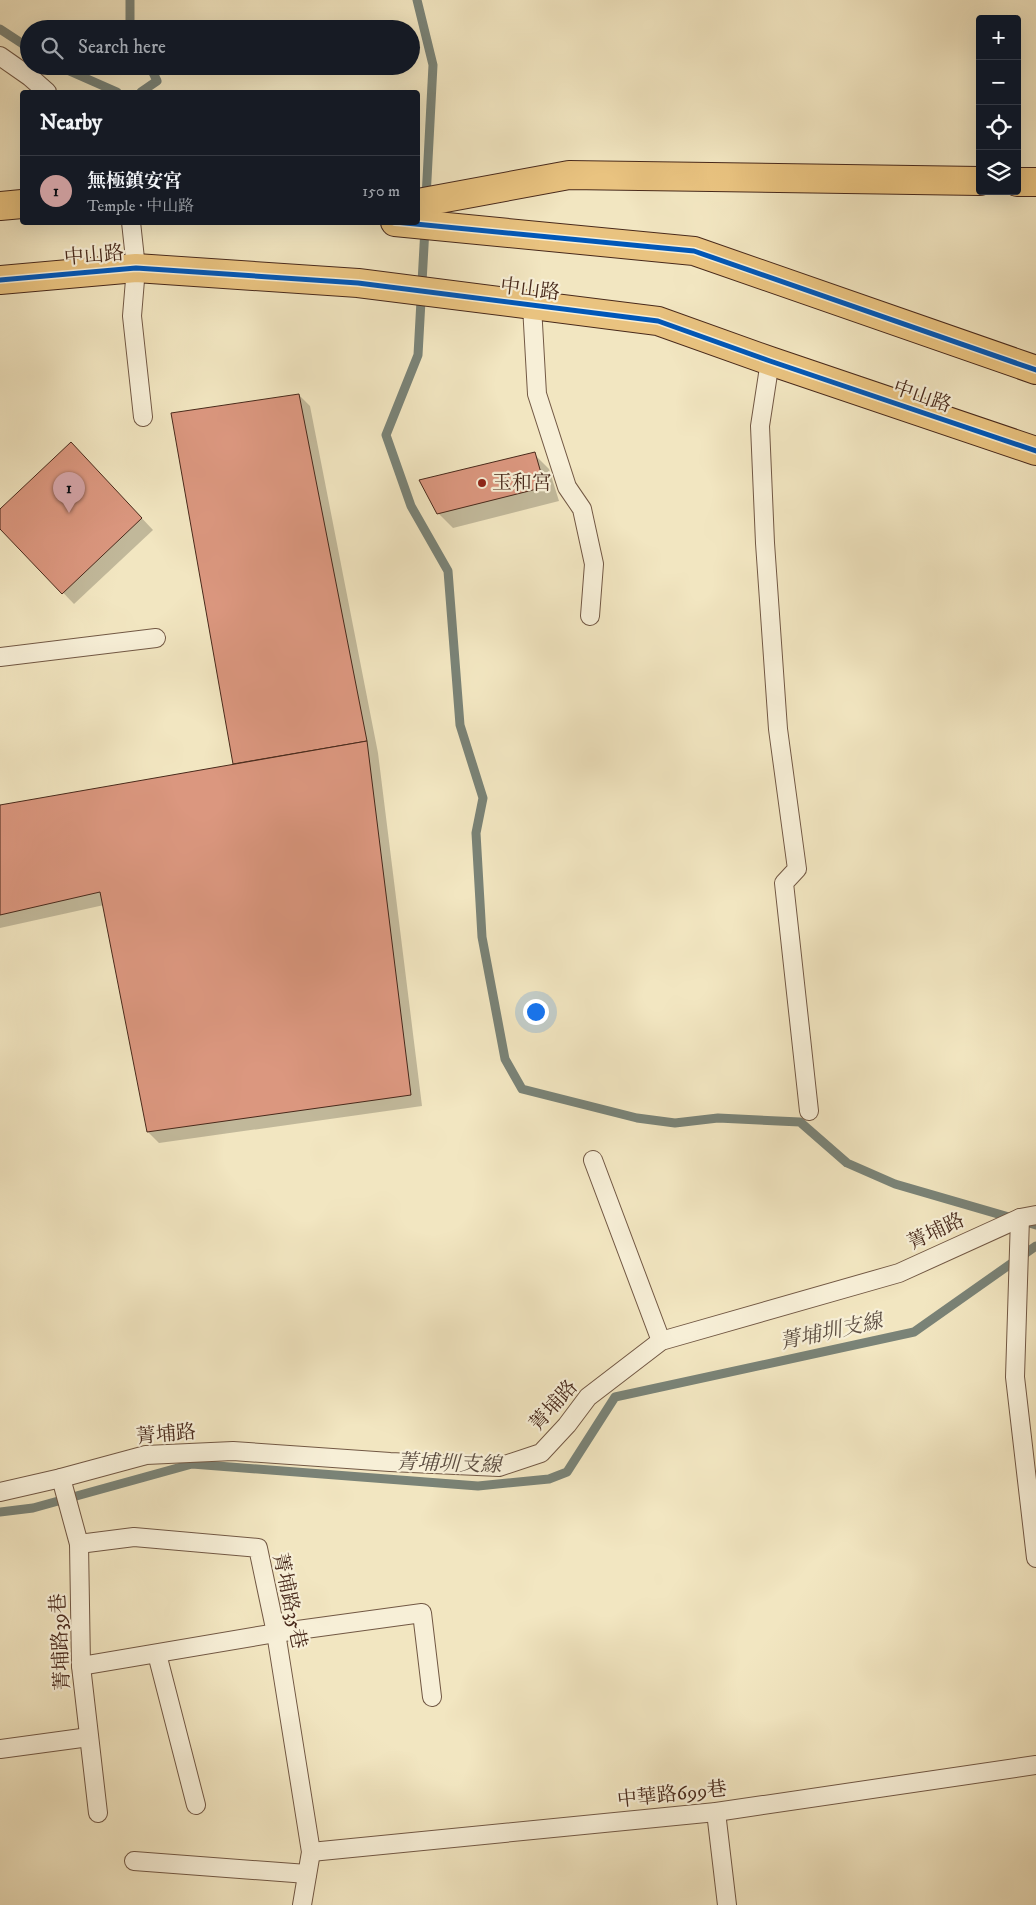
<!DOCTYPE html>
<meta charset="utf-8">
<style>
:root{--surface:#171b24;--page:#242831;--text:#f1f3f6;--muted:#9ea1a6;--line:#363941;--accent:#c59692}
body{margin:0;font-family:"IM FELL DW Pica","Noto Serif TC",serif;background:var(--page);color:var(--text)}
.controls{position:absolute;right:15px;top:15px;display:grid;overflow:hidden;border-radius:5px;box-shadow:0 5px 20px #0002}
.controls button{width:45px;height:45px;display:grid;place-items:center;padding:0;border:0;border-bottom:1px solid var(--line);background:var(--surface);color:var(--text);font:25px sans-serif}
.you{position:absolute;left:535px;top:1011px;width:18px;height:18px;margin:-12px;border:4px solid #fff;border-radius:50%;background:#1a73e8;box-shadow:0 0 0 8px #1a73e833}
.badge{display:grid;place-items:center;width:32px;height:32px;border-radius:50%;background:var(--accent);color:#111;font-size:16px;font-weight:700}
.pin{position:absolute;translate:-50% -41px;filter:drop-shadow(0 1px 2px #0008)}
.pin::after{content:'';position:absolute;top:26px;width:18px;height:15px;background:inherit;clip-path:polygon(0 0,100% 0,50% 100%)}
.list{margin:0;padding:0;list-style:none}
h2{display:flex;justify-content:space-between;align-items:center;height:65px;margin:0;padding:0 20px;font-size:21px}
h2 small{font-size:16px;font-weight:400;color:var(--muted)}
.list li{display:grid;grid-template-columns:32px 1fr auto;gap:15px;align-items:center;box-sizing:border-box;height:70px;padding:0 20px;border-top:1px solid var(--line)}
.list b{display:block;font-size:19px;white-space:nowrap}
.list p{margin:0;font-size:16px;white-space:nowrap;color:var(--muted)}
.list em{font-size:16px;font-style:normal;color:var(--muted)}
.icon{flex:none;width:28px;height:28px;fill:none;stroke:currentColor;stroke-width:2;stroke-linecap:round;stroke-linejoin:round}
.map{position:relative;flex:none;width:1036px;height:1905px;overflow:hidden}
.search{position:absolute;background:var(--surface);box-shadow:0 5px 20px #0002;left:20px;top:20px;width:400px;height:55px;display:flex;align-items:center;gap:12px;box-sizing:border-box;padding:0 18px;border-radius:28px;color:var(--muted);font-size:19px}
.panel{position:absolute;background:var(--surface);box-shadow:0 5px 20px #0002;left:20px;top:90px;width:400px;height:135px;border-radius:5px}
.map>svg:first-child{display:block}
.shadow{fill:#0003}
.lines{fill:none;stroke-linecap:round;stroke-linejoin:round}
.stream{stroke:#7a8377;stroke-width:9}
.building{fill:#db977f;stroke:#48291b}
.service-casing{stroke:#725844;stroke-width:20}
.primary-casing{stroke:#48291b;stroke-width:30}
.service{stroke:#f7efd7;stroke-width:18}
.primary{stroke:#e9c380;stroke-width:28}
.cycleway-casing{stroke:#f7efd7;stroke-width:8}
.cycleway{stroke:#0057b8;stroke-width:5}
.poi-dot{fill:#8f2418;stroke:#f7efd7;stroke-width:2}
.labels{text-anchor:middle;dominant-baseline:central;stroke-width:4.5;stroke-linejoin:round;paint-order:stroke}
.street-label{font-size:20px;fill:#48291b;stroke:#f7efd7}
.poi-label{font-size:20px;fill:#48291b;stroke:#f7efd7;text-anchor:start}
.water-label{font-size:21px;font-style:italic;fill:#5d4e42;stroke:#f7efd7}
</style>
<div class="map">
<svg width="1036" height="1905" viewBox="0 0 1036 1905">
<rect width="100%" height="100%" fill="#f2e6c1"/>
<filter id="stains"><feTurbulence type="fractalNoise" baseFrequency=".004" numOctaves="4"/><feColorMatrix values="0 0 0 0 .2 0 0 0 0 .09 0 0 0 0 .02 0 0 0 .5 -.17"/></filter>
<radialGradient id="worn" r=".72"><stop offset=".6" stop-color="#630" stop-opacity="0"/><stop offset="1" stop-color="#630" stop-opacity=".3"/></radialGradient>
<g class="shadow">
<polygon points="299,395 310,406 378,753 422,1106 159,1143 148,1132 104,905 0,928 0,807 235,765 172,414"/>
<polygon points="534,454 549,469 559,501 453,528 438,513"/>
<polygon points="82,455 153,530 74,604 0,527 0,510"/>
</g>
<g class="lines">
<g class="stream">
<polyline points="130,0 130,21 134,29"/>
<polyline points="417,0 433,65 426,198"/>
<polyline points="0,29 29,48"/>
<polyline points="58,66 117,92"/>
<polyline points="141,92 157,81 150,66"/>
<polyline points="425,228 418,355 386,435 411,506 448,571 460,725 483,798 476,833 482,937 505,1059 522,1089 637,1118 675,1123 718,1118 800,1122 847,1163 895,1184 1036,1225"/>
<polyline points="0,1512 33,1508 192,1464 478,1486 549,1479 567,1472 615,1397 914,1332 1036,1246"/>
</g>
</g>
<g class="building">
<polygon points="299,394 367,741 233,764 171,413"/>
<polygon points="71,442 142,518 62,594 0,529 0,509"/>
<polygon points="535,452 545,487 437,514 419,480"/>
<polygon points="367,741 411,1095 147,1132 100,892 0,915 0,805"/>
</g>
<g class="lines">
<defs>
<g id="service">
<polyline points="0,56 30,77 47,92"/>
<polyline points="131,222 136,268 132,316 143,417"/>
<polyline points="532,306 537,394 567,487 582,509 594,564 590,616"/>
<polyline points="770,361 760,426 765,543 778,729 797,869 784,883 809,1111"/>
<polyline points="0,657 156,638"/>
<polyline points="593,1160 661,1341"/>
<polyline points="1020,1218 1015,1377 1036,1558"/>
<polyline points="61,1478 79,1544 134,1537 258,1548 276,1633 311,1852 302,1905"/>
<polyline points="0,1492 61,1478 146,1455 233,1451 390,1462 499,1467 541,1453 567,1425 588,1397 661,1341 899,1273 1020,1218 1036,1215"/>
<polyline points="79,1544 81,1666 98,1813"/>
<polyline points="157,1654 196,1805"/>
<polyline points="81,1666 276,1633 422,1613 432,1697"/>
<polyline points="0,1749 89,1737"/>
<polyline points="716,1812 727,1905"/>
<polyline points="311,1852 716,1812 1036,1765"/>
<polyline points="134,1861 307,1874"/>
</g>
<g id="primary">
<polyline points="1017,182 1036,182"/>
<polyline points="418,203 569,175 980,181"/>
<polyline points="0,206 22,204"/>
<polyline points="395,222 694,251 1036,370"/>
<polyline points="0,280 136,268 358,283 658,321 770,361 1036,451"/>
</g>
</defs>
<use href="#service" class="service-casing"/>
<use href="#primary" class="primary-casing"/>
<use href="#service" class="service"/>
<use href="#primary" class="primary"/>
<defs>
<g id="cycleway">
<polyline points="395,222 694,251 1036,370"/>
<polyline points="0,280 136,268 358,283 658,321 770,361 1036,451"/>
</g>
</defs>
<use href="#cycleway" class="cycleway-casing"/>
<use href="#cycleway" class="cycleway"/>
</g>
<circle class="poi-dot" cx="482" cy="483" r="5"/>
<g class="labels">
<g class="street-label">
<text transform="translate(94 256) rotate(-5)">中山路</text>
<text transform="translate(530 290) rotate(7)">中山路</text>
<text transform="translate(922 397) rotate(19)">中山路</text>
<text transform="translate(936 1232) rotate(-25)">菁埔路</text>
<text transform="translate(554 1406) rotate(-48)">菁埔路</text>
<text transform="translate(166 1435) rotate(-5)">菁埔路</text>
<text transform="translate(289 1601) rotate(78)">菁埔路35巷</text>
<text transform="translate(61 1642) rotate(-93)">菁埔路39巷</text>
<text transform="translate(672 1795) rotate(-6)">中華路699巷</text>
</g>
<g class="poi-label">
<text x="492" y="483">玉和宮</text>
</g>
<g class="water-label">
<text transform="translate(831 1332) rotate(-12)">菁埔圳支線</text>
<text transform="translate(449 1464) rotate(2)">菁埔圳支線</text>
</g>
</g>
<rect width="100%" height="100%" filter="url(#stains)"/>
<rect width="100%" height="100%" fill="url(#worn)"/>
</svg>
<div class="controls">
<button>+</button>
<button>−</button>
<button><svg class="icon" aria-label="locate" viewBox="0 0 24 24"><circle cx="12" cy="12" r="6"/><path d="M12 2v4M12 18v4M2 12h4M18 12h4"/></svg></button>
<button><svg class="icon" aria-label="layers" viewBox="0 0 24 24"><path d="M12 4l9 5-9 5-9-5zM3 14l9 5 9-5"/></svg></button>
</div>
<div class="you"></div>
<div class="pin badge" style="left:69px;top:513px">1</div>
<div class="search"><svg class="icon" aria-label="search" viewBox="0 0 24 24"><circle cx="10" cy="10" r="6"/><path d="M15 15l6 6"/></svg>Search here</div>
<section class="panel">
<h2>Nearby<small></small></h2>
<ul class="list">
<li><span class="badge">1</span><div><b>無極鎮安宮</b><p>Temple · 中山路</p></div><em>150 m</em></li>
</ul>
</section>
</div>
